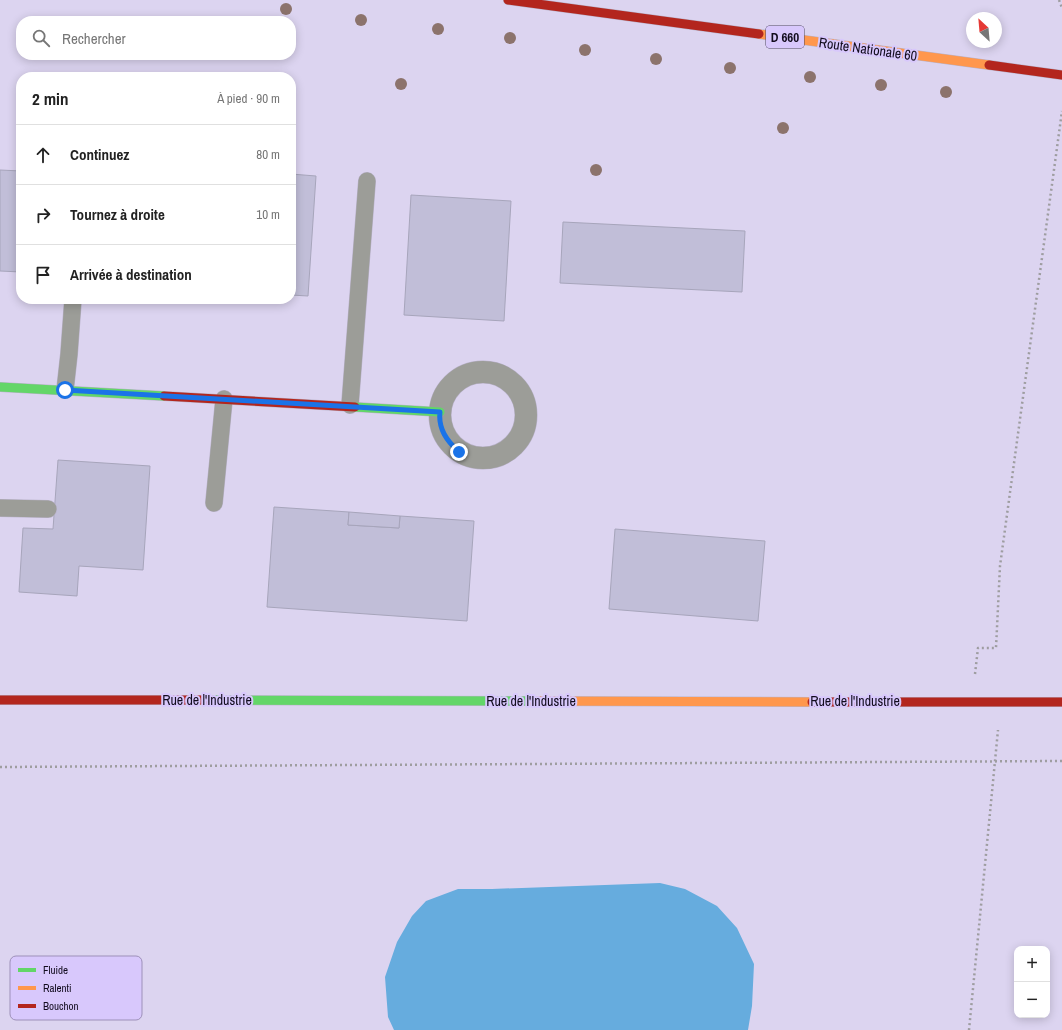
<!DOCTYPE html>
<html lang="fr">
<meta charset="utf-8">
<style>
:root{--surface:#fff;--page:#f6f6f6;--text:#222;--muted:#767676;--line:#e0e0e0}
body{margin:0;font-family:"Archivo Narrow",sans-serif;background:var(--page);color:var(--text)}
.controls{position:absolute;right:12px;bottom:12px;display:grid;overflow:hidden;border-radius:8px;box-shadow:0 2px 10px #0003}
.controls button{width:36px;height:36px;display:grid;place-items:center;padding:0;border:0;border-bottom:1px solid var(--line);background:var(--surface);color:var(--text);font:20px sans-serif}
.compass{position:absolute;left:966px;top:12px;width:36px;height:36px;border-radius:50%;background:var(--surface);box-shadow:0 2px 10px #0003;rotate:334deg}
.stop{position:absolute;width:12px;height:12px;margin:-9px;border:3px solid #1a73e8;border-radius:50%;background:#fff}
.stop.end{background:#1a73e8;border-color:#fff;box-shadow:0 1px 4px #0008}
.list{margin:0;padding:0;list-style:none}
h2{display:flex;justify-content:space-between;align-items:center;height:52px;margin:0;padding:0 16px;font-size:17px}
h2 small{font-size:13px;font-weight:400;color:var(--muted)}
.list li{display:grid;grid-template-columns:26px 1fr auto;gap:12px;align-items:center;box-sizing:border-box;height:60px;padding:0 16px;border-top:1px solid var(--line)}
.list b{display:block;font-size:15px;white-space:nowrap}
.list em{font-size:13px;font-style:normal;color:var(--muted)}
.icon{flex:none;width:22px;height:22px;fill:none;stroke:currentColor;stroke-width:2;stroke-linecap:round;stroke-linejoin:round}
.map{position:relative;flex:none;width:1062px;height:1030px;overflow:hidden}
.search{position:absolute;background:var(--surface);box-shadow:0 2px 10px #0003;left:16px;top:16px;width:280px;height:44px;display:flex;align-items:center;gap:10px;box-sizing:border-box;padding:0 14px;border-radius:16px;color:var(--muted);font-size:15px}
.panel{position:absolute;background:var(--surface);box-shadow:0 2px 10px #0003;left:16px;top:72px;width:280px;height:232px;border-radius:16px}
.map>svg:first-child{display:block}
.water{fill:#66acde}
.building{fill:#c1bed8;stroke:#a7a5bb}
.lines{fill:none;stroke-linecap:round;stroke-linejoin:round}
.lane-casing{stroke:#b8b2c8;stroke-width:18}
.street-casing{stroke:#b8b2c8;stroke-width:23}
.fast-casing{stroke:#b8b2c8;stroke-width:10}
.slow-casing{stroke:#b8b2c8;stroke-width:10}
.jam-casing{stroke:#b8b2c8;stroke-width:10}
.path{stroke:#9e9da0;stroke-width:2.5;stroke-dasharray:2 3;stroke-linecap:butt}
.lane{stroke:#9c9d98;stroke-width:17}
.street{stroke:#9c9d98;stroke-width:22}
.fast{stroke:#63d668;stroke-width:9}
.slow{stroke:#ff974d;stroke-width:9}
.jam{stroke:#b3261e;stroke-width:9}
.tree{fill:#8c736c}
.route{stroke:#1a73e8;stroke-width:5}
.labels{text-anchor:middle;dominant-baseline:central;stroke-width:4;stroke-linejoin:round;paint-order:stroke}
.shield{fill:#d8c8fc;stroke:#4d4461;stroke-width:1}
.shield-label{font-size:13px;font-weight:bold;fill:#120c1e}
.street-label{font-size:14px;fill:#120c1e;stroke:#d8c8fc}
.key{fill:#d8c8fc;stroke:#9d90b9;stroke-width:1}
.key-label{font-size:11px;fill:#120c1e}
</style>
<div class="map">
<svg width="1062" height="1030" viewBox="0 0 1062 1030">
<rect width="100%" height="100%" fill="#dcd4f0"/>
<polygon class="water" points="660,883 685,889 717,906 737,928 754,964 752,1006 748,1030 394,1030 388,1017 385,977 397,942 412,916 426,901 458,889 492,889"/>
<g class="building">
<polygon points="0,170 21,171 21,272 0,271"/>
<polygon points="291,174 316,176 308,296 291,295"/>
<polygon points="411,195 511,201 504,321 404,315"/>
<polygon points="563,222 745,231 742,292 560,283"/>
<polygon points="58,460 150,466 143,570 79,566 77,596 19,592 23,528 53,529"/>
<polygon points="274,507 349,512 348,525 399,528 400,516 474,521 467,621 267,607"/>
<polygon points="349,512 400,516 399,528 348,525"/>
<polygon points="615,529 765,541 758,621 609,609"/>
</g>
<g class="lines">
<defs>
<g id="lane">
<polyline points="65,390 69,354 73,299"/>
<polyline points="350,405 367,181"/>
<polyline points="214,503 224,399"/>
<polyline points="0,508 48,509"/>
</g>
<circle id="street" cx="483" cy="415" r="43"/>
<g id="fast">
<polyline points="0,387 164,396"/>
<polyline points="355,407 440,412"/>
<polyline points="212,700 531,701"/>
</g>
<g id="slow">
<polyline points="759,34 989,65"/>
<polyline points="531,701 812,702"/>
</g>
<g id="jam">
<polyline points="508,0 759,34"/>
<polyline points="989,65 1062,75"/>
<polyline points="164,396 355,407"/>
<polyline points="0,700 212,700"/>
<polyline points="812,702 1062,702"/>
</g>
</defs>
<use href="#lane" class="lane-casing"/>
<use href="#street" class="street-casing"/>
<use href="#fast" class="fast-casing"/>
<use href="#slow" class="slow-casing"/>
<use href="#jam" class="jam-casing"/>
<g class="path">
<polyline points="1059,0 1062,8"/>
<polyline points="975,674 978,648 996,648 1000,566 1062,111"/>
<polyline points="0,767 1062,761"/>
<polyline points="969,1030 998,730"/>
</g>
<use href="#lane" class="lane"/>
<use href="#street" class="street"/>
<use href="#fast" class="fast"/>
<use href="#slow" class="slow"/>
<use href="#jam" class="jam"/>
</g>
<g class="tree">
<circle cx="286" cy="9" r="6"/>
<circle cx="361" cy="20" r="6"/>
<circle cx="438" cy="29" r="6"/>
<circle cx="510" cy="38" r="6"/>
<circle cx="585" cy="50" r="6"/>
<circle cx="656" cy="59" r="6"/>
<circle cx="730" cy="68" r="6"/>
<circle cx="810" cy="77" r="6"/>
<circle cx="401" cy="84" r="6"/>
<circle cx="881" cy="85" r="6"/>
<circle cx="946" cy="92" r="6"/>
<circle cx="783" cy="128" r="6"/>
<circle cx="596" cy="170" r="6"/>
</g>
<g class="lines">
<path class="route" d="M 65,390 L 440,412 C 438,429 447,441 459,452"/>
</g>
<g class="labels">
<rect class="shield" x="766" y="26" width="38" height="22" rx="3"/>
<g class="shield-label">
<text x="785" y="37">D 660</text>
</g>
<g class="street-label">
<text transform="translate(868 49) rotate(8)">Route Nationale 60</text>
<text x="207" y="700">Rue de l'Industrie</text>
<text x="531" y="701">Rue de l'Industrie</text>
<text x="855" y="701">Rue de l'Industrie</text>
</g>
</g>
<rect x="10" y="956" width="132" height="64" rx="6" class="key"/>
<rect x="18" y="968" width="18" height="4" fill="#63d668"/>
<rect x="18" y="986" width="18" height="4" fill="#ff974d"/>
<rect x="18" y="1004" width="18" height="4" fill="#b3261e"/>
<g class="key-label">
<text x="43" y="974">Fluide</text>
<text x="43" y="992">Ralenti</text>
<text x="43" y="1010">Bouchon</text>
</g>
</svg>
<div class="controls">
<button>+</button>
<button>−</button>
</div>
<svg class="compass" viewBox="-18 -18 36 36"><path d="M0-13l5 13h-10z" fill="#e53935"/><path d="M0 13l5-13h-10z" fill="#767676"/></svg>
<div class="stop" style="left:65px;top:390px"></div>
<div class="stop end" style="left:459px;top:452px"></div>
<div class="search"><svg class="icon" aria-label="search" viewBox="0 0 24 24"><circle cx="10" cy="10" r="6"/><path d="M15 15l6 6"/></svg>Rechercher</div>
<section class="panel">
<h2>2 min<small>À pied · 90 m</small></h2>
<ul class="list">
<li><svg class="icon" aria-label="ahead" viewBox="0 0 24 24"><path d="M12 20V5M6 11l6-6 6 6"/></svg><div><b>Continuez</b></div><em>80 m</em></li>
<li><svg class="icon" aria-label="right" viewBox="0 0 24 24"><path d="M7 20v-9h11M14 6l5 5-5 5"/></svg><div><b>Tournez à droite</b></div><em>10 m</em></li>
<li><svg class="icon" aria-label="arrive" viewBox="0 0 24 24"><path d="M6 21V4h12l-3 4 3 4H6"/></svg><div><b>Arrivée à destination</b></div></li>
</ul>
</section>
</div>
